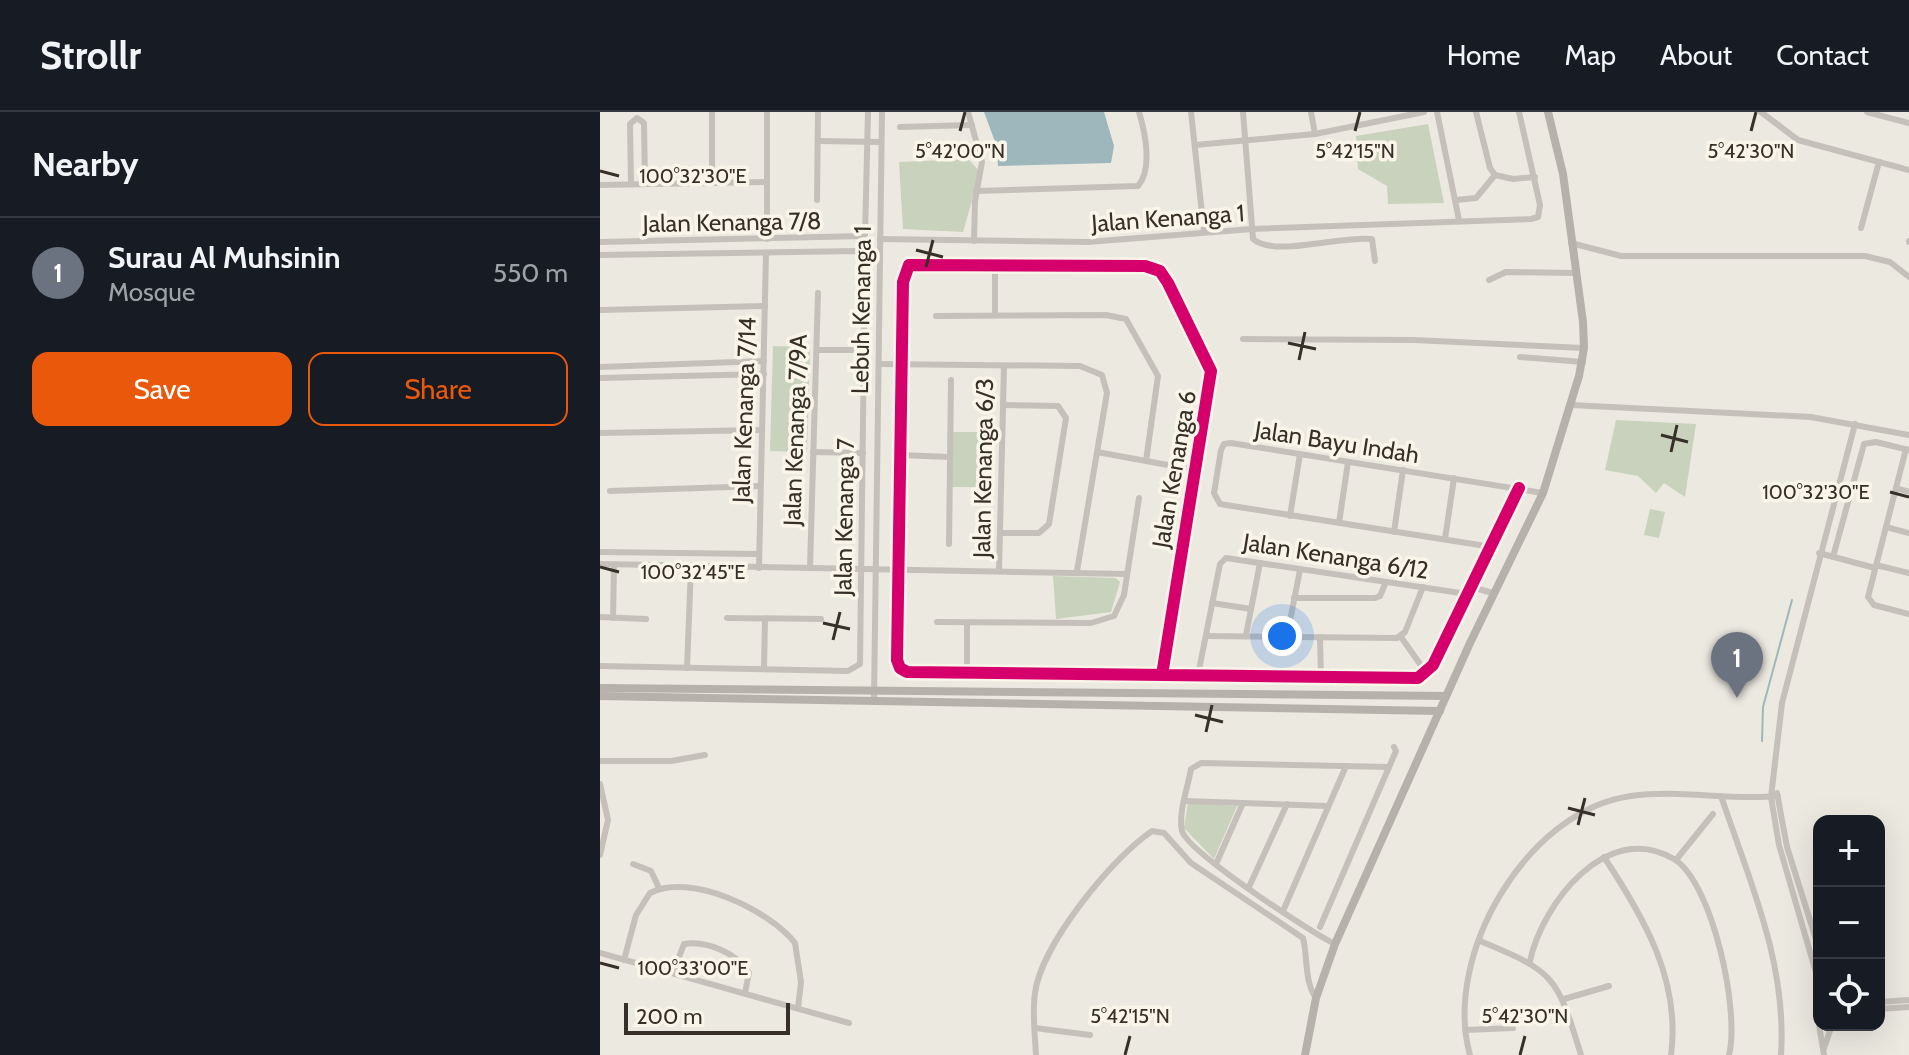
<!DOCTYPE html>
<meta charset="utf-8">
<style>
:root{--surface:#171b24;--page:#242831;--text:#f1f3f6;--muted:#9ea1a6;--line:#363941;--accent:#ea580c}
body{margin:0;font-family:Cabin,sans-serif;background:var(--page);color:var(--text)}
.controls{position:absolute;right:24px;bottom:24px;display:grid;overflow:hidden;border-radius:16px;box-shadow:0 8px 32px #0002}
.controls button{width:72px;height:72px;display:grid;place-items:center;padding:0;border:0;border-bottom:2px solid var(--line);background:var(--surface);color:var(--text);font:40px sans-serif}
.scale{position:absolute;left:24px;bottom:20px;width:166px;box-sizing:border-box;padding-left:8px;border:4px solid #363028;border-top:0;font-size:22px;line-height:28px;white-space:nowrap;color:#363028;-webkit-text-stroke:6px #f9f5e9;paint-order:stroke}
.you{position:absolute;left:682px;top:524px;width:28px;height:28px;margin:-20px;border:6px solid #fff;border-radius:50%;background:#1a73e8;box-shadow:0 0 0 12px #1a73e833}
.badge{display:grid;place-items:center;width:52px;height:52px;border-radius:50%;background:var(--accent);color:#fff;font-size:26px;font-weight:700}
.pin{position:absolute;translate:-50% -66px;filter:drop-shadow(0 2px 4px #0008)}
.pin::after{content:'';position:absolute;top:42px;width:28px;height:24px;background:inherit;clip-path:polygon(0 0,100% 0,50% 100%)}
.list{margin:0;padding:0;list-style:none}
h2{display:flex;justify-content:space-between;align-items:center;height:104px;margin:0;padding:0 32px;font-size:34px}
h2 small{font-size:26px;font-weight:400;color:var(--muted)}
.list li{display:grid;grid-template-columns:52px 1fr auto;gap:24px;align-items:center;box-sizing:border-box;height:112px;padding:0 32px;border-top:2px solid var(--line)}
.list b{display:block;font-size:30px;white-space:nowrap}
.list p{margin:0;font-size:26px;white-space:nowrap;color:var(--muted)}
.list em{font-size:26px;font-style:normal;color:var(--muted)}
.actions{display:flex;gap:16px;padding:24px 32px}
.actions a{flex:1;padding:18px 0;border:2px solid var(--accent);border-radius:16px;text-align:center;font-size:28px;color:var(--accent)}
.actions .main{background:var(--accent);color:#fff}
.icon{flex:none;width:44px;height:44px;fill:none;stroke:currentColor;stroke-width:2;stroke-linecap:round;stroke-linejoin:round}
.map{position:relative;flex:none;width:1309px;height:943px;overflow:hidden}
header{display:flex;align-items:center;gap:48px;box-sizing:border-box;height:112px;padding:0 40px;background:var(--surface);border-bottom:2px solid var(--line)}
header strong{font-size:38px}
nav{display:flex;gap:44px;margin-inline-start:auto;font-size:28px}
main{display:flex}
aside{flex:1;background:var(--surface)}
.map>svg:first-child{display:block}
.green{fill:#c9d2bc}
.water{fill:#9eb7bd}
.lines{fill:none;stroke-linecap:round;stroke-linejoin:round}
.stream{stroke:#9eb7bd;stroke-width:2}
.street{stroke:#c5c1ba;stroke-width:6}
.secondary{stroke:#b6b2ab;stroke-width:8}
.cycleway-casing{stroke:#f9f5e9;stroke-width:17}
.cycleway{stroke:#d6006c;stroke-width:12}
.ticks{fill:none;stroke:#363028;stroke-width:3}
.labels{text-anchor:middle;dominant-baseline:central;stroke-width:7;stroke-linejoin:round;paint-order:stroke}
.street-label{font-size:24px;fill:#363028;stroke:#f9f5e9}
.ticks-label{font-size:20px;text-anchor:middle;fill:#363028;stroke:#f9f5e9;stroke-width:7;stroke-linejoin:round;paint-order:stroke}
</style>
<header>
<strong>Strollr</strong>
<nav><a>Home</a><a>Map</a><a>About</a><a>Contact</a></nav>
</header>
<main>
<aside>
<h2>Nearby<small></small></h2>
<ul class="list">
<li><span class="badge" style="background:#6b7280">1</span><div><b>Surau Al Muhsinin</b><p>Mosque</p></div><em>550 m</em></li>
</ul>
<div class="actions"><a class="main">Save</a><a>Share</a></div>
</aside>
<div class="map">
<svg width="1309" height="943" viewBox="0 0 1309 943">
<rect width="100%" height="100%" fill="#ece9e1"/>
<g class="green">
<polygon points="828,12 844,91 788,92 787,74 758,57 756,24"/>
<polygon points="368,47 380,60 363,120 303,117 299,50"/>
<polygon points="173,234 210,235 207,340 170,339"/>
<polygon points="1016,308 1096,312 1085,385 1064,371 1056,381 1038,364 1005,358"/>
<rect x="352" y="320" width="41" height="55"/>
<polygon points="1050,397 1065,400 1059,426 1044,423"/>
<polygon points="453,464 516,466 520,470 511,500 456,507"/>
<polygon points="588,691 637,694 614,747 584,716"/>
</g>
<polygon class="water" points="384,0 504,0 514,34 511,51 398,54 397,35"/>
<g class="lines">
<polyline class="stream" points="1162,629 1163,595 1192,488"/>
<g class="street">
<polyline points="368,0 382,50 375,89 374,129"/>
<polyline points="591,0 604,120"/>
<path d="M 643,0 L 653,127 C 675,146 742,123 772,127 L 775,149"/>
<polyline points="711,0 715,22"/>
<polyline points="837,0 859,108"/>
<polyline points="876,0 890,56 895,63 913,67 935,65"/>
<polyline points="1161,0 1198,28 1309,58"/>
<polyline points="1267,0 1309,11"/>
<polyline points="300,15 372,13"/>
<polyline points="218,29 281,30"/>
<polyline points="595,33 715,22 824,0"/>
<polyline points="112,70 112,0"/>
<polyline points="31,72 30,12 37,6 44,11 45,72"/>
<polyline points="0,73 167,70"/>
<path d="M 376,79 L 538,74 C 553,57 545,20 539,0"/>
<polyline points="217,88 218,0"/>
<polyline points="856,88 876,86 895,63"/>
<polyline points="1261,116 1279,50"/>
<polyline points="167,127 167,0"/>
<polyline points="280,127 488,130 652,117 931,107 938,105 940,93 919,0"/>
<polyline points="0,130 265,124 268,0"/>
<polyline points="1309,130 1309,129"/>
<polyline points="971,131 1021,144 1265,144 1290,150 1309,165"/>
<polyline points="0,143 258,139 265,146 260,552 248,559 0,554"/>
<polyline points="889,168 906,160 975,161"/>
<polyline points="0,198 165,194"/>
<polyline points="395,203 395,152"/>
<polyline points="336,204 506,203 526,207 558,264 546,349"/>
<polyline points="643,227 814,228 984,236"/>
<polyline points="217,238 265,238"/>
<polyline points="920,245 983,250"/>
<polyline points="279,252 480,254 502,263 507,281 477,459"/>
<polyline points="0,255 164,249"/>
<polyline points="0,266 164,262"/>
<polyline points="971,293 1211,305 1309,323"/>
<polyline points="0,321 162,318"/>
<polyline points="1306,337 1268,485 1274,493 1309,502"/>
<polyline points="213,340 263,341"/>
<polyline points="497,340 595,358"/>
<polyline points="300,343 350,345"/>
<polyline points="1296,376 1309,380"/>
<polyline points="10,379 160,374"/>
<polyline points="690,404 700,342"/>
<polyline points="739,411 748,350"/>
<polyline points="1286,415 1309,421"/>
<polyline points="794,420 803,358"/>
<polyline points="401,421 439,421 449,412 466,306 458,294 403,293"/>
<polyline points="845,427 854,366"/>
<polyline points="349,432 351,268"/>
<polyline points="892,435 620,392 614,381 621,338 624,332 631,331 943,381"/>
<polyline points="0,440 159,442"/>
<polyline points="1219,441 1275,456"/>
<polyline points="1233,445 1264,332 1276,330 1309,338"/>
<polyline points="0,452 527,462"/>
<polyline points="1276,453 1309,461"/>
<polyline points="159,456 166,141"/>
<polyline points="210,456 218,181"/>
<polyline points="399,459 404,254"/>
<polyline points="871,475 893,481"/>
<polyline points="694,486 775,486 780,484 786,470"/>
<polyline points="612,491 651,497"/>
<polyline points="0,505 46,507"/>
<polyline points="13,506 14,453"/>
<polyline points="127,506 221,507"/>
<polyline points="337,510 491,511 514,504 524,483 539,386"/>
<polyline points="646,523 660,451"/>
<polyline points="607,524 797,526 805,520 823,475"/>
<polyline points="687,524 700,458"/>
<polyline points="720,525 721,565"/>
<polyline points="801,525 827,562"/>
<polyline points="87,556 91,455"/>
<polyline points="164,556 165,507"/>
<polyline points="367,560 367,511"/>
<polyline points="562,563 611,259 568,171 560,159 545,154 309,153 303,170 297,548 300,556 307,560 818,566 833,553 919,376"/>
<polyline points="598,563 620,452 626,446 867,482"/>
<polyline points="274,588 282,0"/>
<polyline points="0,649 71,649 105,643"/>
<polyline points="0,672 8,708 0,743"/>
<polyline points="1177,681 1187,735 1219,837"/>
<path d="M 1121,684 C 1150,770 1187,851 1181,943"/>
<polyline points="585,689 728,694"/>
<path d="M 1004,745 C 1044,806 1081,868 1071,943"/>
<polyline points="1076,748 1113,702"/>
<polyline points="33,752 51,759 59,776"/>
<polyline points="616,752 643,691"/>
<polyline points="649,775 687,692"/>
<polyline points="683,799 746,654"/>
<polyline points="720,815 796,639 794,635"/>
<path d="M 880,829 C 956,860 957,865 981,943"/>
<path d="M 735,832 C 710,820 588,740 582,719 C 578,701 588,675 591,657 L 601,651 L 789,655"/>
<polyline points="0,841 249,911"/>
<path d="M 24,848 L 36,803 L 50,781 C 90,760 169,798 195,831 L 201,870 L 198,896"/>
<path d="M 930,849 C 942,792 1007,707 1074,747 C 1113,771 1140,900 1129,943"/>
<path d="M 73,861 L 84,832 C 106,828 137,841 149,861 L 145,881"/>
<polyline points="1219,871 1179,733 1171,685 1182,591 1255,312"/>
<polyline points="964,887 1009,874"/>
<polyline points="1279,890 1309,888"/>
<polyline points="1279,897 1309,895"/>
<polyline points="1219,899 1219,911"/>
<polyline points="1219,913 1224,943"/>
<polyline points="435,916 490,923"/>
<polyline points="865,918 913,916"/>
<polyline points="1224,936 1232,913"/>
<path d="M 436,943 C 435,923 432,901 435,881 C 441,833 512,746 552,719 L 564,721 L 591,751 L 703,826 C 708,846 704,869 716,886"/>
<path d="M 870,943 C 842,844 927,698 1031,684 C 1080,677 1129,689 1178,684"/>
</g>
<g class="secondary">
<polyline points="0,576 846,584"/>
<polyline points="0,584 840,599"/>
<polyline points="705,943 716,886 735,832 870,531 943,381 979,264 984,236 983,210 963,62 948,0"/>
</g>
<defs>
<polyline id="cycleway" points="562,563 611,259 568,171 560,159 545,154 309,153 303,170 297,548 300,556 307,560 818,566 833,553 919,376"/>
</defs>
<use href="#cycleway" class="cycleway-casing"/>
<use href="#cycleway" class="cycleway"/>
</g>
<path class="ticks" d="M 360,19 L 365,0M 755,19 L 760,0M 1151,19 L 1156,0M 0,59 L 19,64M 316,138 L 343,145M 326,155 L 333,128M 688,231 L 716,237M 699,248 L 705,220M 1061,323 L 1088,330M 1071,340 L 1077,313M 1290,380 L 1309,385M 0,455 L 19,460M 223,511 L 250,517M 233,528 L 240,500M 595,603 L 623,610M 606,620 L 612,593M 968,696 L 995,703M 978,713 L 985,686M 0,851 L 19,856M 525,943 L 530,924M 920,943 L 925,924"/>
<g class="labels">
<g class="street-label">
<text transform="translate(568 106) rotate(-4)">Jalan Kenanga 1</text>
<text transform="translate(132 110) rotate(-1)">Jalan Kenanga 7/8</text>
<text transform="translate(261 198) rotate(-89)">Lebuh Kenanga 1</text>
<text transform="translate(144 298) rotate(-88)">Jalan Kenanga 7/14</text>
<text transform="translate(195 318) rotate(-88)">Jalan Kenanga 7/9A</text>
<text transform="translate(737 330) rotate(9)">Jalan Bayu Indah</text>
<text transform="translate(383 356) rotate(-89)">Jalan Kenanga 6/3</text>
<text transform="translate(574 357) rotate(-80)">Jalan Kenanga 6</text>
<text transform="translate(244 405) rotate(-89)">Jalan Kenanga 7</text>
<text transform="translate(736 444) rotate(9)">Jalan Kenanga 6/12</text>
</g>
</g>
<g class="ticks-label">
<text x="360" y="46">5°42'00"N</text>
<text x="755" y="46">5°42'15"N</text>
<text x="1151" y="46">5°42'30"N</text>
<text x="93" y="71">100°32'30"E</text>
<text x="1216" y="387">100°32'30"E</text>
<text x="93" y="467">100°32'45"E</text>
<text x="93" y="863">100°33'00"E</text>
<text x="530" y="911">5°42'15"N</text>
<text x="925" y="911">5°42'30"N</text>
</g>
</svg>
<div class="controls">
<button>+</button>
<button>−</button>
<button><svg class="icon" aria-label="locate" viewBox="0 0 24 24"><circle cx="12" cy="12" r="6"/><path d="M12 2v4M12 18v4M2 12h4M18 12h4"/></svg></button>
</div>
<div class="scale">200 m</div>
<div class="you"></div>
<div class="pin badge" style="left:1137px;top:586px;background:#6b7280">1</div>
</div>
</main>
